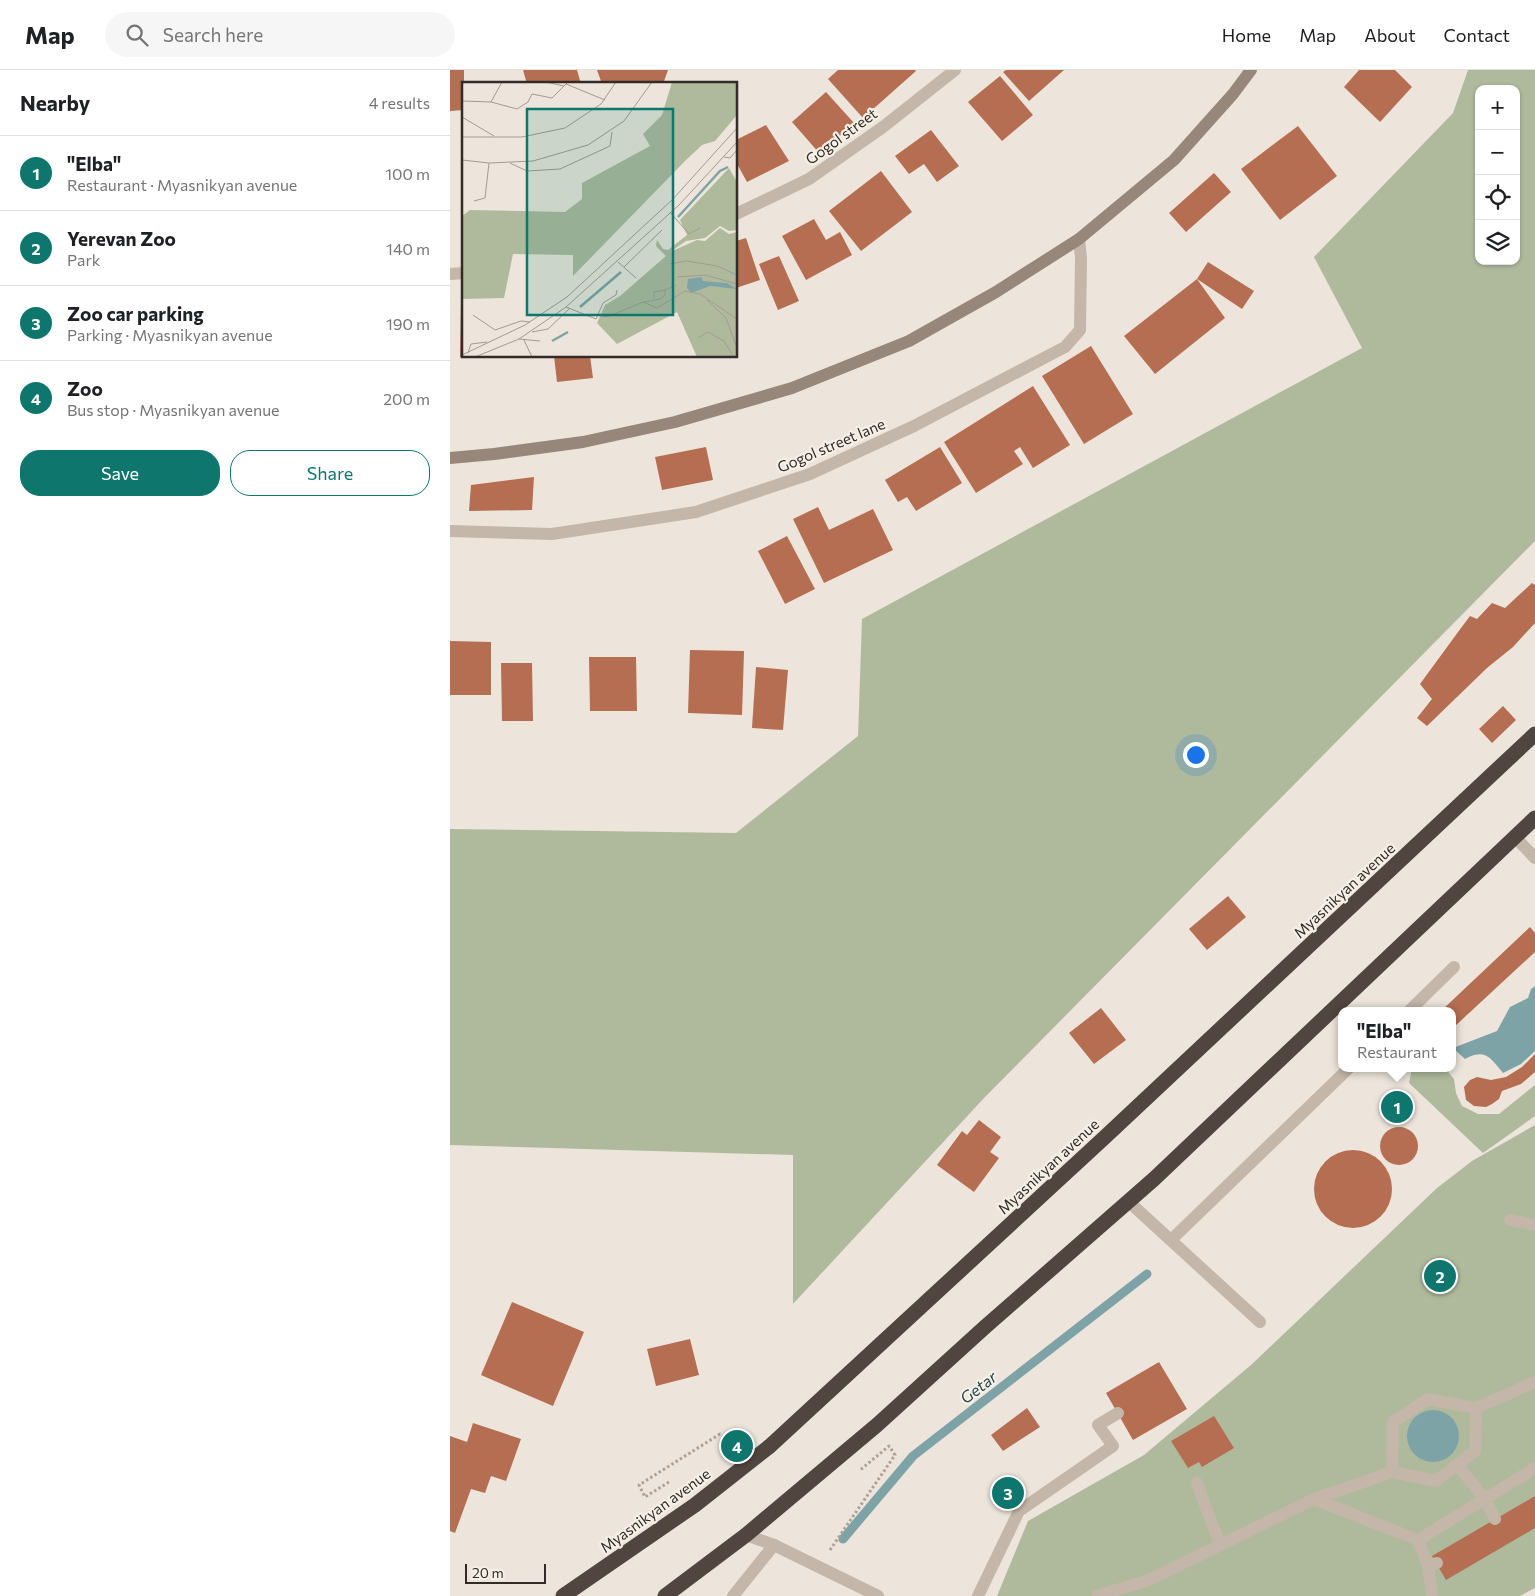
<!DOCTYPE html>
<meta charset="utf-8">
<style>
:root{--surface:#fff;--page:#f6f6f6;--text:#202124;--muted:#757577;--line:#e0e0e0;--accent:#0f766e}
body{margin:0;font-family:Commissioner,sans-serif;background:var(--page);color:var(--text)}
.controls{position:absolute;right:15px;top:15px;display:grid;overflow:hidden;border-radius:10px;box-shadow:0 1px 4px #0004}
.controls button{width:45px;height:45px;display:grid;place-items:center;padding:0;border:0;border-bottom:1px solid var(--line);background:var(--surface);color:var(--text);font:25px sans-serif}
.scale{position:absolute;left:15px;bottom:12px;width:81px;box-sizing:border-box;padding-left:5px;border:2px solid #322b27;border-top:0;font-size:14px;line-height:18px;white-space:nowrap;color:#322b27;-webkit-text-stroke:4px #f6efe6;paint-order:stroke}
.you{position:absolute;left:745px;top:684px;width:18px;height:18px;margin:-12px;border:4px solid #fff;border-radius:50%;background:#1a73e8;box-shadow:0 0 0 8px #1a73e833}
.badge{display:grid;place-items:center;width:32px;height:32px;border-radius:50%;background:var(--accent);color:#fff;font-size:16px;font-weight:700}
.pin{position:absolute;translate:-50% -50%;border:2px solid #fff;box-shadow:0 1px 5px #0006}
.popup{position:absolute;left:888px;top:937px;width:118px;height:65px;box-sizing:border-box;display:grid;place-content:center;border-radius:10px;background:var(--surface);filter:drop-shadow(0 1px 4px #0005);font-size:16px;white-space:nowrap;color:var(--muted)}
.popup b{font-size:19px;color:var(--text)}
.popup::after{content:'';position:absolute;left:50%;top:100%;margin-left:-10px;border:10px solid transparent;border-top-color:var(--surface)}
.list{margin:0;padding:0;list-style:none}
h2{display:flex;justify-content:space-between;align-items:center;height:65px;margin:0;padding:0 20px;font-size:21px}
h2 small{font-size:16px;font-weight:400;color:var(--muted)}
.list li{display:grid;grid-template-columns:32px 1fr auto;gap:15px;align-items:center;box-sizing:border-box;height:75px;padding:0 20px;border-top:1px solid var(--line)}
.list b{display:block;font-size:19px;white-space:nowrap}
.list p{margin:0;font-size:16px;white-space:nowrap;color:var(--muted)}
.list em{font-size:16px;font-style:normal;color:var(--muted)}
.actions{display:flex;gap:10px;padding:15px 20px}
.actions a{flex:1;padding:11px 0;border:1px solid var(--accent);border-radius:20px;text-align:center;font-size:18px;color:var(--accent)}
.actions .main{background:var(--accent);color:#fff}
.icon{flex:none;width:28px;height:28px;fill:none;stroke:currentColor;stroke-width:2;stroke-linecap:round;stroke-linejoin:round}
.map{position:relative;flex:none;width:1085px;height:1526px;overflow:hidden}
header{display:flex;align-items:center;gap:30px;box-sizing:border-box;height:70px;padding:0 25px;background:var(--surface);border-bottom:1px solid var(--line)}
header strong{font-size:24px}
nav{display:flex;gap:28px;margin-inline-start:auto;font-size:18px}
.search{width:350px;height:45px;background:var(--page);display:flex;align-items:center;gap:12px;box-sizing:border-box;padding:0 18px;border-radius:28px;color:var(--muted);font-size:19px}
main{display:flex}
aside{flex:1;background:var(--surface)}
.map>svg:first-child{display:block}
.green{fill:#afba9d;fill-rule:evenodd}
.water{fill:#7ea3a6}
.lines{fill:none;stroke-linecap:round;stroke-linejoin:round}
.stream{stroke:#7ea3a6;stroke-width:9}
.building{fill:#b56e51}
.path{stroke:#afa093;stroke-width:3;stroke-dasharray:2.5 2.5;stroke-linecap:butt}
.lane{stroke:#c4b6a8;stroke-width:12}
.street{stroke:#c4b6a8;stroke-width:12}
.secondary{stroke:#97867a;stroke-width:12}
.highway{stroke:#51463f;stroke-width:15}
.labels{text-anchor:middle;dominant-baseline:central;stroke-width:4.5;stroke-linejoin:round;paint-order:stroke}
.street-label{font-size:15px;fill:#322b27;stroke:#f6efe6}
.water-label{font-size:16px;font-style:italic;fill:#23484d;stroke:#f6efe6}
.inset-river{fill:none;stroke:#7ea3a6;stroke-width:2.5}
.inset-road{fill:none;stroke:#a29b93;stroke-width:1}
.view{fill:#0f766e;fill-opacity:0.15;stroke:#0f766e;stroke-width:2.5}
.inset-edge{fill:none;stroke:#322b27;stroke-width:2.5}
</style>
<header>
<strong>Map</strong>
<div class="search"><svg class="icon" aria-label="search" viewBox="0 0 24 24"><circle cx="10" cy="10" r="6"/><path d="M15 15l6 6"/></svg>Search here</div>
<nav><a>Home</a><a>Map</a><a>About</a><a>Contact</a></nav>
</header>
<main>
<aside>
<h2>Nearby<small>4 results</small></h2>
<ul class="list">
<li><span class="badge">1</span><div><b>&quot;Elba&quot;</b><p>Restaurant · Myasnikyan avenue</p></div><em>100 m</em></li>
<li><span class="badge">2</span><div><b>Yerevan Zoo</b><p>Park</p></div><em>140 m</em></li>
<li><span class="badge">3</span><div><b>Zoo car parking</b><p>Parking · Myasnikyan avenue</p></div><em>190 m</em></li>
<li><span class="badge">4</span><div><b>Zoo</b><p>Bus stop · Myasnikyan avenue</p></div><em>200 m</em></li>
</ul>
<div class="actions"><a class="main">Save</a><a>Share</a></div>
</aside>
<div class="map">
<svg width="1085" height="1526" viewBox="0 0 1085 1526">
<rect width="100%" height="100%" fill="#ede5db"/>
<g class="green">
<path d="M 1018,0 L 1085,0 L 1085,471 L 535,1027 L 343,1234 L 343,1085 L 0,1075 L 0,759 L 286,763 L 408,666 L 412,549 L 912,278 L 864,187 L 1003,43 ZM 1029,19 L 1066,19 L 1066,191 L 1029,191 Z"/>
<polygon points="962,998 995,998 1004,1009 1006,1023 1012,1036 1028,1044 1049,1044 1085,1015 1085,1046 1033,1083 959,1013"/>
<polygon points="1085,1055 1085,1518 1070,1526 547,1526 578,1451 694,1385 801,1295 987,1118 1022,1091"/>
</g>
<g class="water">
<path d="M 1085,916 L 1085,981 L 1071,994 L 1053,1003 C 1040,988 1036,978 1015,989 L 1003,978 L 1047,961 L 1060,937 L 1078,928 L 1081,919 Z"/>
<circle cx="983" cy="1366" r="26"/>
</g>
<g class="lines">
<polyline class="stream" points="393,1469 463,1386 697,1204"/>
</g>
<g class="building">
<polygon points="0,0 14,0 14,40 0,41"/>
<polygon points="73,0 127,0 131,14 77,14"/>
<polygon points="147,0 218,0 213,14 152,14"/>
<polygon points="388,0 465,0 466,1 413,48 378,9"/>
<polygon points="556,0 614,0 579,31 553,2"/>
<polygon points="909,0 945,0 962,17 930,52 894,17"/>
<polygon points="550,6 583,45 552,71 518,32"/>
<polygon points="376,22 404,53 370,84 342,52"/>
<polygon points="316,55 339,91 297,112 286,92 286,70"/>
<polygon points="848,56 887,106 830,150 791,99"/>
<polygon points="481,60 509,96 487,112 474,94 459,104 445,86"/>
<polygon points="431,101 462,142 411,181 379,141"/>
<polygon points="764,103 781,122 736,162 719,143"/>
<polygon points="364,149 376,170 390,162 402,185 356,210 332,166"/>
<polygon points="296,168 310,210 286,218 286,171"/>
<polygon points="329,186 349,231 328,240 309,194"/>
<polygon points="758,192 804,221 792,239 747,209"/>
<polygon points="747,209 775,248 705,304 674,266"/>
<polygon points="11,235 14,235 14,287 10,287"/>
<polygon points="641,276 683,344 634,374 592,306"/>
<polygon points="104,286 140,286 143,308 107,312"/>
<polygon points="583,316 620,375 583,398 570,377 564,381 573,394 526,423 494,372"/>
<polygon points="256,377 263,410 212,420 205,387"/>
<polygon points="490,377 512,413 466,441 457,427 448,432 435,410"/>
<polygon points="84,407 82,440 19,441 21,415"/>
<polygon points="368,437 379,460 423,439 443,480 374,513 343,449"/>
<polygon points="337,466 365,519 335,534 308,481"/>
<polygon points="1082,513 1085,515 1085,553 1063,577 1037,598 977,656 967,648 982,629 970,614 1011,558 1020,546 1027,549 1042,533 1055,538"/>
<polygon points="0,571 41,572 41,625 0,625"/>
<polygon points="240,580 294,581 292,645 238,643"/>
<polygon points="139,587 186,587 187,641 140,641"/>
<polygon points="51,593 82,593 83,651 52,651"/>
<polygon points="306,597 338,600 333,660 302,658"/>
<polygon points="1053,636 1066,650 1042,673 1029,659"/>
<polygon points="778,826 796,847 757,880 739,859"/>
<polygon points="1080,857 1085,863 1085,882 1004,957 1002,954 1002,941 991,941"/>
<polygon points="651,938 676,970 644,994 619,963"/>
<polygon points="1085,984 1085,1002 1071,1014 1052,1021 1049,1029 1042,1034 1036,1037 1024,1036 1016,1030 1014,1017 1020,1010 1027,1007 1041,1010 1056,1007 1072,997"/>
<polygon points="529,1050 551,1067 540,1082 549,1088 524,1122 487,1095 512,1061 517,1065"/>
<circle cx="949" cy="1076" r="19"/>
<circle cx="903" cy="1119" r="39"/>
<polygon points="62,1232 134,1262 103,1336 31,1305"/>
<polygon points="240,1269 249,1305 206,1316 197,1279"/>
<polygon points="709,1292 737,1339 683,1370 656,1323"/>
<polygon points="577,1338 590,1357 553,1381 541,1365"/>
<polygon points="764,1346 784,1378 752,1397 749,1392 738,1398 721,1371"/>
<polygon points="23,1353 71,1369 56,1411 41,1406 35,1423 21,1419 5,1463 0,1461 0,1366 17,1372"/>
<polygon points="1085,1426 1085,1458 996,1510 982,1486"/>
</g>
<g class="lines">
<g class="path">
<polyline points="219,1412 195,1427 189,1415 270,1364 287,1375"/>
<polyline points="380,1480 445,1385 439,1376 409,1401"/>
</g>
<g class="lane">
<polyline points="1065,767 1085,788"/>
<polyline points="959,941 1004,897"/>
<polyline points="678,1131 810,1252"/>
<polyline points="721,1170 899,998"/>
<polyline points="296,1465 324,1475 428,1526"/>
<polyline points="283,1526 324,1475"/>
<polyline points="528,1526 569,1441 663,1376 648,1355 668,1343"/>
</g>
<g class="street">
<polyline points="286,144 359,109 433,57 505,0"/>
<polyline points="0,204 14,203"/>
<polyline points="0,461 102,464 246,442 360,404 464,356 615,277 630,260 631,188 629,169"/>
<polyline points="1060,1150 1085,1155"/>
<polyline points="1007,1395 1035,1429 1045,1449"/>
<polyline points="942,1402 943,1352 978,1329 1026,1338"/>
<polyline points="747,1413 770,1475"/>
<polyline points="864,1429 942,1402 986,1411 1025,1381 1026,1338 1085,1312"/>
<polyline points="968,1470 978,1495 987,1493"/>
<polyline points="978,1495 982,1526"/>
<polyline points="647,1526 699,1510 864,1429 968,1470 1085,1398"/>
</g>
<polyline class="secondary" points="0,388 44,384 133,372 225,352 342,318 459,271 546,222 629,169 724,90 783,24 801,0"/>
<g class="highway">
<polyline points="113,1526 245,1435 320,1376 655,1067 1085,664"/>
<polyline points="215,1526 296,1465 427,1355 535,1257 704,1109 1085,748"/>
</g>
</g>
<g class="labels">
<g class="street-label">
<text transform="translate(391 66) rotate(-36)">Gogol street</text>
<text transform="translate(381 375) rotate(-23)">Gogol street lane</text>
<text transform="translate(894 820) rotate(-43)">Myasnikyan avenue</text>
<text transform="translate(598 1096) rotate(-43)">Myasnikyan avenue</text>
<text transform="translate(205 1440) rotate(-36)">Myasnikyan avenue</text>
</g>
<g class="water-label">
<text transform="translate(528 1317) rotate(-38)">Getar</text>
</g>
</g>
<g transform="translate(12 12)">
<rect width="275" height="275" fill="#ede5db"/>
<path d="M 210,0 L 275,0 L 275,33 L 253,59 L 240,63 L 223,79 L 111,194 L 111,173 L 51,172 L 42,216 L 0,217 L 0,134 L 8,128 L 103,130 L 120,117 L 120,101 L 188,64 L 181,52 L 200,33 ZM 267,86 L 275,100 L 275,148 L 267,149 L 258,144 L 243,156 L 224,159 L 208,170 L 235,158 L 243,159 L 258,146 L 267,152 L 275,150 L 275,275 L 235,275 L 215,230 L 155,262 L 135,241 L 143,223 L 158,214 L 204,174 L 194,164 L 195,158 L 201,167 L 206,168 L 225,153 L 218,138 Z" fill="#afba9d"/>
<path d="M 239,195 L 241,199 L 265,201 L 275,207 L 248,204 L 229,211 L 225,206 L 226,197 Z" fill="#7ea3a6"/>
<path class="inset-river" d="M 216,135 L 258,89 L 266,85M 118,225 L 159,190M 90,259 L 106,250"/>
<path class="inset-road" d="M 84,0 L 102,4M 104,2 L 143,18M 0,19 L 29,20 L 55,27 L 66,20 L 70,12 L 90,16 L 106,0M 29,20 L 40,0M 0,35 L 32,54M 0,55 L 60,55 L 103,46 L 139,22 L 154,0M 262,75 L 268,76 L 275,68M 0,78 L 27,81 L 71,79 L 126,63 L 162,39 L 190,0M 48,81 L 65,89 L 98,87 L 148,64 L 150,50M 12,119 L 23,116 L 27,81M 208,130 L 227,152 L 238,146M 156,180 L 174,196M 208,182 L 225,179 L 255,184 L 275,193M 162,185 L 200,148M 215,195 L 243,193 L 275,202M 192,216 L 192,210 L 203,208M 245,218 L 264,236 L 275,266M 182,220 L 198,217 L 203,213 L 203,208 L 214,203M 104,225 L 134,237 L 141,221 L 154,213 L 155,208M 11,233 L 33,248 L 59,239 L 68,240M 136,233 L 145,235 L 181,220 L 195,226 L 223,209 L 238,212 L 275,237M 70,250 L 86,247 L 108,226M 236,256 L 246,250 L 262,259 L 272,275M 57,257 L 78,259M 62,258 L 70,275M 6,271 L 9,262 L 25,260M 0,273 L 63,243 L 105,215 L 211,117 L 275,46M 13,275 L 57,257 L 104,225 L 217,123 L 275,60"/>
<path class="view" d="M 65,27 L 211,27 L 211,233 L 65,233 Z"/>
<rect width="275" height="275" class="inset-edge"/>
</g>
</svg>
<div class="controls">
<button>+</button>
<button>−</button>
<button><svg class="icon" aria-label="locate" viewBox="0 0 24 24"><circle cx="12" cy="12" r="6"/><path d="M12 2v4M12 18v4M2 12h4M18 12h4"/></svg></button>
<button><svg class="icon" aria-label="layers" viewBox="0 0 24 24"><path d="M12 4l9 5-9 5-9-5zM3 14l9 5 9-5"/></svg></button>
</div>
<div class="scale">20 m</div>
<div class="you"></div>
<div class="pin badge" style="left:947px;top:1037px">1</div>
<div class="popup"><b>&quot;Elba&quot;</b>Restaurant</div>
<div class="pin badge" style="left:990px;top:1206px">2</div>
<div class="pin badge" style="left:558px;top:1423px">3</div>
<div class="pin badge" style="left:287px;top:1376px">4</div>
</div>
</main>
